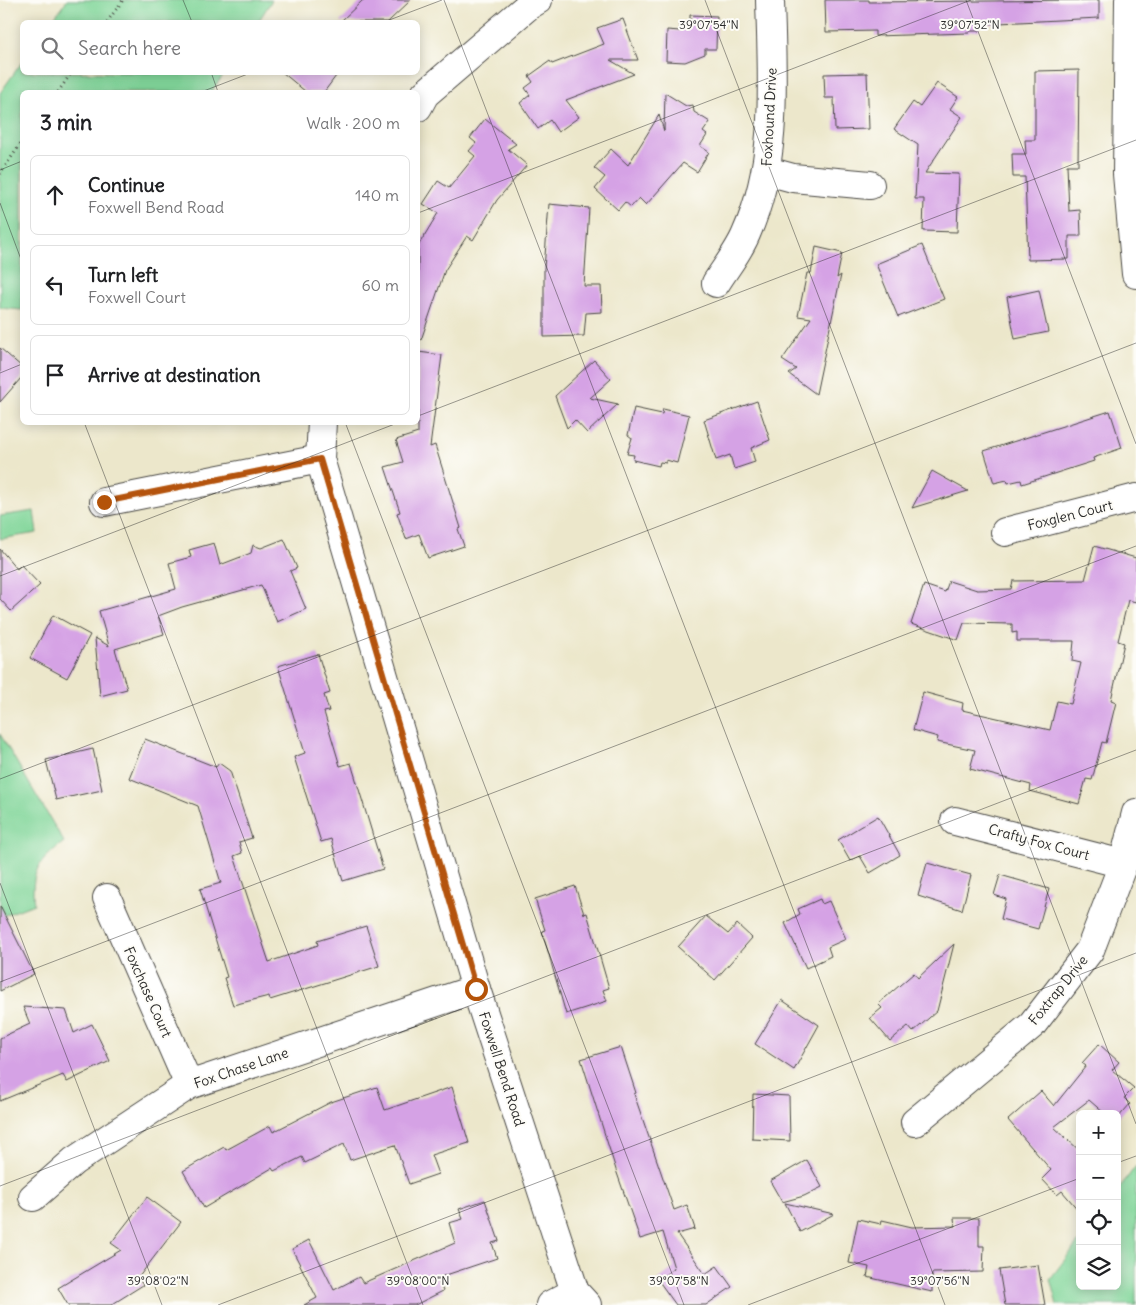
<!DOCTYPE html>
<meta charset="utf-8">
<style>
:root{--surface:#fff;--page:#f2f2f2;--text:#202124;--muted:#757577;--line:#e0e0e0}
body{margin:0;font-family:Delius,sans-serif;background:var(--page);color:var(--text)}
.controls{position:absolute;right:15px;bottom:15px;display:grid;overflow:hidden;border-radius:8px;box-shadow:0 2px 12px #0003}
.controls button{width:45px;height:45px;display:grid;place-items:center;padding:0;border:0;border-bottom:1px solid var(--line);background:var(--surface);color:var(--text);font:25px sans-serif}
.stop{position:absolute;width:15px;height:15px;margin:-11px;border:4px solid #b45309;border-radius:50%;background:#fff}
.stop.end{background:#b45309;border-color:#fff;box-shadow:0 1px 5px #0008}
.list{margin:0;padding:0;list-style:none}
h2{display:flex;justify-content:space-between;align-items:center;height:65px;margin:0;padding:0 20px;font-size:21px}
h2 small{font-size:16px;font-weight:400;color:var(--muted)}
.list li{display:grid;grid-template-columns:32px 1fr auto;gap:15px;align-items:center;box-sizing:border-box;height:80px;margin:0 10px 10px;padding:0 10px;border:1px solid var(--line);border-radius:8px}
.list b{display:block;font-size:19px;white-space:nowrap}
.list p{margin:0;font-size:16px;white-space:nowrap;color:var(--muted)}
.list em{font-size:16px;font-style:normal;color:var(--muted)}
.icon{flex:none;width:28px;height:28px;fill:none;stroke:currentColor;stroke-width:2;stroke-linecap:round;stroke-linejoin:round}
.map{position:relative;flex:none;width:1136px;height:1305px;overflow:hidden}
.search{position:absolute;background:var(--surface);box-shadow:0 2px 12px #0003;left:20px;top:20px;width:400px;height:55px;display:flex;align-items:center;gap:12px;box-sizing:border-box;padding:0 18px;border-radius:8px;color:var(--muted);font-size:19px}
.panel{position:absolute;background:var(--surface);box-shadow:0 2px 12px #0003;left:20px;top:90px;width:400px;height:335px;border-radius:8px}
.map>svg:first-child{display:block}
.green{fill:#81d69a;stroke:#568062}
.building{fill:#d5a2e5}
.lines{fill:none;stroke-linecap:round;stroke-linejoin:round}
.minor-casing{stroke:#484743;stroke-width:30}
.path{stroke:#484743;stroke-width:3;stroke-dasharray:1 4;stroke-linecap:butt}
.minor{stroke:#fff;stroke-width:28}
.route{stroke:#b45309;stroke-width:6}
.ticks{fill:none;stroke:#2b2b2b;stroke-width:1;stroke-opacity:0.45}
.labels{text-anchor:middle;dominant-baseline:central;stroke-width:4;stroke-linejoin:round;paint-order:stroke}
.street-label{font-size:14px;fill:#2b2b2b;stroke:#fdfcf7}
.ticks-label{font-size:12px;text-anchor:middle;fill:#2b2b2b;stroke:#fdfcf7;stroke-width:4;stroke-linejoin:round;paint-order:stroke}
</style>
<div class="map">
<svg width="1136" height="1305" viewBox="0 0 1136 1305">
<rect width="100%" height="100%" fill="#fdfcf7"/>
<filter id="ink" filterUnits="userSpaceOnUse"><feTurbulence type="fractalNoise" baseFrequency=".02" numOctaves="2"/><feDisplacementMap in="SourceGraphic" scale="10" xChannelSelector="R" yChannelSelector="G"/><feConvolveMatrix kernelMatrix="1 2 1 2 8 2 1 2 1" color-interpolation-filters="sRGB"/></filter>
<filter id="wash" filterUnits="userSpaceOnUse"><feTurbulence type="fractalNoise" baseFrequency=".0096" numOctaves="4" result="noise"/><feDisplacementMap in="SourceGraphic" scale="20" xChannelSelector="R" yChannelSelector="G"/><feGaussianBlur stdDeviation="1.12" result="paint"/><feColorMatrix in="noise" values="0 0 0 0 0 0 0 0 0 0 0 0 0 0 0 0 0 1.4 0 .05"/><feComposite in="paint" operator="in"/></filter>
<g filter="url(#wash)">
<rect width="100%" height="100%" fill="#ece7cb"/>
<g class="green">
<polygon points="67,0 272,0 258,22 51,22"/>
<polygon points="22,62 22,72 225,73 211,92 22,92 22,310 0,308 0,93"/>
<polygon points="34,511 37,533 0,539 0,516"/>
<path d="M 0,734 L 64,842 C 39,861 30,872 34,904 L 0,917 Z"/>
<polygon points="1136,1166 1136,1305 1057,1305 1050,1279 1080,1240 1080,1286 1117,1286 1117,1191"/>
</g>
<g id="blocks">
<g class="building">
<polygon points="363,0 411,0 388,22 340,22"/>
<polygon points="825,0 869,0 869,2 1099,0 1099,18 979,24 979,31 970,31 969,33 875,36 875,31 826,32"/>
<polygon points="690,15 717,16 716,49 705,49 705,54 685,62 666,61 667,30 680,31 680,23 690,23"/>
<polygon points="623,19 638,60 610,60 634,74 566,100 579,117 558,132 550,120 538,129 520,103 530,95 525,88 533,82 529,76 550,61 552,64 604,44 597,28"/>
<polygon points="1079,70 1078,165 1067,165 1069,211 1080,210 1081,236 1069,236 1069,259 1028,260 1025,177 1013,177 1012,154 1026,154 1025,140 1035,140 1035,71"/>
<polygon points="282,72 339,72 324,92 306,92"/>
<polygon points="867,73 869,129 835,130 834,98 825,98 824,74"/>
<polygon points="937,83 958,97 950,109 962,117 925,173 959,174 957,232 923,231 924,199 915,199 918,145 894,129 913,102 920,107"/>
<polygon points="665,93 686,106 693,105 694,112 710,122 703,132 707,135 700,146 709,152 697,172 683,163 646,205 639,198 631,207 625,202 618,210 595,189 605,177 594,168 611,149 628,165 659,115 664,131"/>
<polygon points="485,119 516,144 508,149 527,165 497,200 473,240 467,236 445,270 421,340 418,340 418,246 438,213 423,204 438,181 449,188 475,156 469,151 476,143 470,138"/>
<polygon points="549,204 589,208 584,286 601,286 602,312 586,313 584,336 544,337 544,269"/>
<polygon points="922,245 944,299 898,317 876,264"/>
<polygon points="816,247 842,253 837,278 841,275 816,394 789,374 796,369 782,360 811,318 798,316 807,273 811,273"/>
<polygon points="1039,290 1048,332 1015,339 1007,297"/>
<polygon points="0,348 22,367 22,377 0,402"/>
<polygon points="418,352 442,355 430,447 435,445 461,528 458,529 464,546 428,558 419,534 406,539 397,513 400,512 385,467 403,462 396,440 418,433"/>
<polygon points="594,360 611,379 590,398 618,404 587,433 575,420 567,428 555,396"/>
<polygon points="757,401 770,440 751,448 755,462 734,469 730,455 716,460 704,420"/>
<polygon points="634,408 662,414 663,409 689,415 677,463 666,460 666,463 660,462 659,466 633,460 634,455 627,454 632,438 628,435"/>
<polygon points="1110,411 1122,448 1093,458 1094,461 1022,484 1021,480 1008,483 1007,480 994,483 984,451"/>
<polygon points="932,471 968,491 912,508"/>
<polygon points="284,539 297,568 290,571 306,609 277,622 261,585 182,607 158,616 164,634 115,649 127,689 100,696 95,638 109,646 99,611 176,589 169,563 191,557 189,550 214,543 220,565 251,553 253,545 261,548"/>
<polygon points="1094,546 1136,558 1136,602 1128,600 1118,641 1124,643 1111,700 1116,702 1106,743 1102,742 1092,780 1086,779 1079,804 1030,791 1031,785 970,769 975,750 937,742 938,737 913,730 923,692 963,703 962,710 1050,730 1057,701 1071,704 1081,663 1072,661 1074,641 1017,641 1017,632 1012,633 1012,624 964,623 958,640 911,624 924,585 945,592 949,581 977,590 1011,589 1013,581 1085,580"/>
<polygon points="0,549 17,569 21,565 40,585 11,611 0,599"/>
<polygon points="53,615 90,635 67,678 30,658"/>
<polygon points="318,654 330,693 324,695 329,711 324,712 340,766 351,763 383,869 343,881 331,839 321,842 294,757 305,753 278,666"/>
<polygon points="145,739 216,767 219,763 230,771 252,838 239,842 242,853 234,856 269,962 318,945 317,941 366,926 379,966 270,1000 269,996 233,1005 224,978 227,977 200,889 221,883 198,806 129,778"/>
<polygon points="93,749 102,790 56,800 46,760"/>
<polygon points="878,816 900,855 870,873 860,856 850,861 838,840"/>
<polygon points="927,863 971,875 962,910 918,896"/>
<polygon points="1000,875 1049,889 1038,929 1001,919 1006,899 994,895"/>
<polygon points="575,886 584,914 587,913 609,988 603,990 607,1001 566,1014 542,931 545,930 535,899"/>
<polygon points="820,899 822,904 829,901 846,939 828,947 831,956 806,968 785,923 800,914 798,909"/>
<polygon points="0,906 34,974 0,991"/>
<polygon points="706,916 728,934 737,924 752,938 715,980 678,947"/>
<polygon points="954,944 937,1011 913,1032 908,1026 890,1041 870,1018 882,1008 878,1004 914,973 918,978"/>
<polygon points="782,1000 819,1025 794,1070 755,1044"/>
<polygon points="23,1007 66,1010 74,1033 92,1024 110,1061 67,1082 63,1075 0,1101 0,1038 30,1024"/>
<polygon points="1099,1044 1119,1062 1112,1070 1134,1088 1124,1098 1130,1104 1117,1119 1117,1114 1105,1114 1089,1100 1054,1127 1080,1151 1080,1212 1062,1191 1057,1195 1042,1179 1051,1170 1008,1120 1041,1091 1054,1106 1086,1066 1082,1063"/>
<polygon points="621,1047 636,1093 634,1094 674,1210 687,1205 695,1229 677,1234 705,1274 717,1266 732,1287 706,1305 676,1305 658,1280 674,1268 663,1232 640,1239 617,1173 581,1059"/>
<polygon points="377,1087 385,1110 452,1087 469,1143 431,1155 438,1174 409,1184 395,1145 350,1160 344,1144 305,1163 302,1157 274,1171 272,1168 204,1208 183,1171 224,1147 226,1150 270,1126 273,1132 331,1102"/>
<polygon points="753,1094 789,1096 790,1141 752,1139"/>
<polygon points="807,1160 822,1187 804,1196 782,1202 770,1181"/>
<polygon points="147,1197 181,1222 138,1278 143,1285 111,1305 68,1305 58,1288 121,1250 111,1243"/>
<polygon points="485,1200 499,1241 492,1243 497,1258 437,1278 443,1291 415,1305 304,1305 317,1298 292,1249 309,1240 334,1290 359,1277 363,1283 455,1243 449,1223 463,1219 459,1209"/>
<polygon points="785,1203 834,1214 800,1232"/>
<polygon points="954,1218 979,1218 979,1246 984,1246 983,1272 932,1273 932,1292 867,1277 869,1267 849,1263 858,1219 881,1224 882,1220 912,1227 955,1226"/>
<polygon points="1038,1265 1045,1305 1005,1305 999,1270"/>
</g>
</g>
</g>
<g filter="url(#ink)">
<use href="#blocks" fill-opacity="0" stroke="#484743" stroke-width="1"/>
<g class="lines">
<defs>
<g id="minor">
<polyline points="1129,0 1127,174 1136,274"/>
<polyline points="418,107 425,94 528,6 538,0"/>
<polyline points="767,171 793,178 870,185"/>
<path d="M 716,283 C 726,267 739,251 746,234 C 779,161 772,78 770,0"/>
<polyline points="322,422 320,459 476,989 575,1292 587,1305"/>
<polyline points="104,502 320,459"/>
<polyline points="1005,532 1136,498"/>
<polyline points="955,821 1123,864"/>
<polyline points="107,898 189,1085"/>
<polyline points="915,1122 1032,1025 1090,950 1123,864 1136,813"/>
<polyline points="33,1197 74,1161 189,1085 476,989"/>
<polyline points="550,1305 575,1292"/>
</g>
</defs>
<use href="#minor" class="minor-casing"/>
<g class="path">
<polyline points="107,22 123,0"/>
<polyline points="58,92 72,72"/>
<polyline points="0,174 22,142"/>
</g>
<use href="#minor" class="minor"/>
</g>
</g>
<g class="lines" filter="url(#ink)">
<polyline class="route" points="104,502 320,459 476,989"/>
</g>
<path class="ticks" d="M 183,0 L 192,22M 444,0 L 945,1305M 705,0 L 1136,1124M 966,0 L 1136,444M 384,22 L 442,0M 211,72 L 218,92M 201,92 L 253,72M 0,170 L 22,161M 0,203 L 22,262M 418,213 L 971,0M 0,373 L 22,364M 418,416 L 1136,140M 84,422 L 423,1305M 345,422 L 684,1305M 0,576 L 400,422M 0,779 L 1136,343M 0,883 L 162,1305M 0,982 L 1136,546M 1117,1163 L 1136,1156M 0,1186 L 1136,750M 218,1305 L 1136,953M 748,1305 L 1080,1178"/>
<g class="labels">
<g class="street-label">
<text transform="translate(769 117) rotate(-87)">Foxhound Drive</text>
<text transform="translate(1070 515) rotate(-14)">Foxglen Court</text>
<text transform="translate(1039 842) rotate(15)">Crafty Fox Court</text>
<text transform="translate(1058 990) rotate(-51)">Foxtrap Drive</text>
<text transform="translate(148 992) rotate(66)">Foxchase Court</text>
<text transform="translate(241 1068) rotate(-19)">Fox Chase Lane</text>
<text transform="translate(502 1069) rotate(72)">Foxwell Bend Road</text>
</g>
</g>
<g class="ticks-label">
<text x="709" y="29">39°07'54"N</text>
<text x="970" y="29">39°07'52"N</text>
<text x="158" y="1285">39°08'02"N</text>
<text x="418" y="1285">39°08'00"N</text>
<text x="679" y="1285">39°07'58"N</text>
<text x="940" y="1285">39°07'56"N</text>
</g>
</svg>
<div class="controls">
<button>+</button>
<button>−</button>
<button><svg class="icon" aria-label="locate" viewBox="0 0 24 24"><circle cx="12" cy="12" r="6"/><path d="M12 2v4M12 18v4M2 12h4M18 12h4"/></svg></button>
<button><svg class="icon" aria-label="layers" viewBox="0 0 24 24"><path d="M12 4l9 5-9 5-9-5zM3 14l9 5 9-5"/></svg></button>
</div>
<div class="stop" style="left:476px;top:989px"></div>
<div class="stop end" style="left:104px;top:502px"></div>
<div class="search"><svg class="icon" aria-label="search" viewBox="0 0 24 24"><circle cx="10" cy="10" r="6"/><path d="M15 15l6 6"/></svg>Search here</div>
<section class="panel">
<h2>3 min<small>Walk · 200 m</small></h2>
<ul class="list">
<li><svg class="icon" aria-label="ahead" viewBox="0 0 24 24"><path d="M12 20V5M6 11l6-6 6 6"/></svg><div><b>Continue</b><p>Foxwell Bend Road</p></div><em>140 m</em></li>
<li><svg class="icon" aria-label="left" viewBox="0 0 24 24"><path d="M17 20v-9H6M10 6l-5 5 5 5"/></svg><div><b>Turn left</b><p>Foxwell Court</p></div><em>60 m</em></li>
<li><svg class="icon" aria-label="arrive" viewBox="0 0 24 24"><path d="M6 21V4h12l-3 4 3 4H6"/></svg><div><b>Arrive at destination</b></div></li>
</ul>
</section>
</div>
